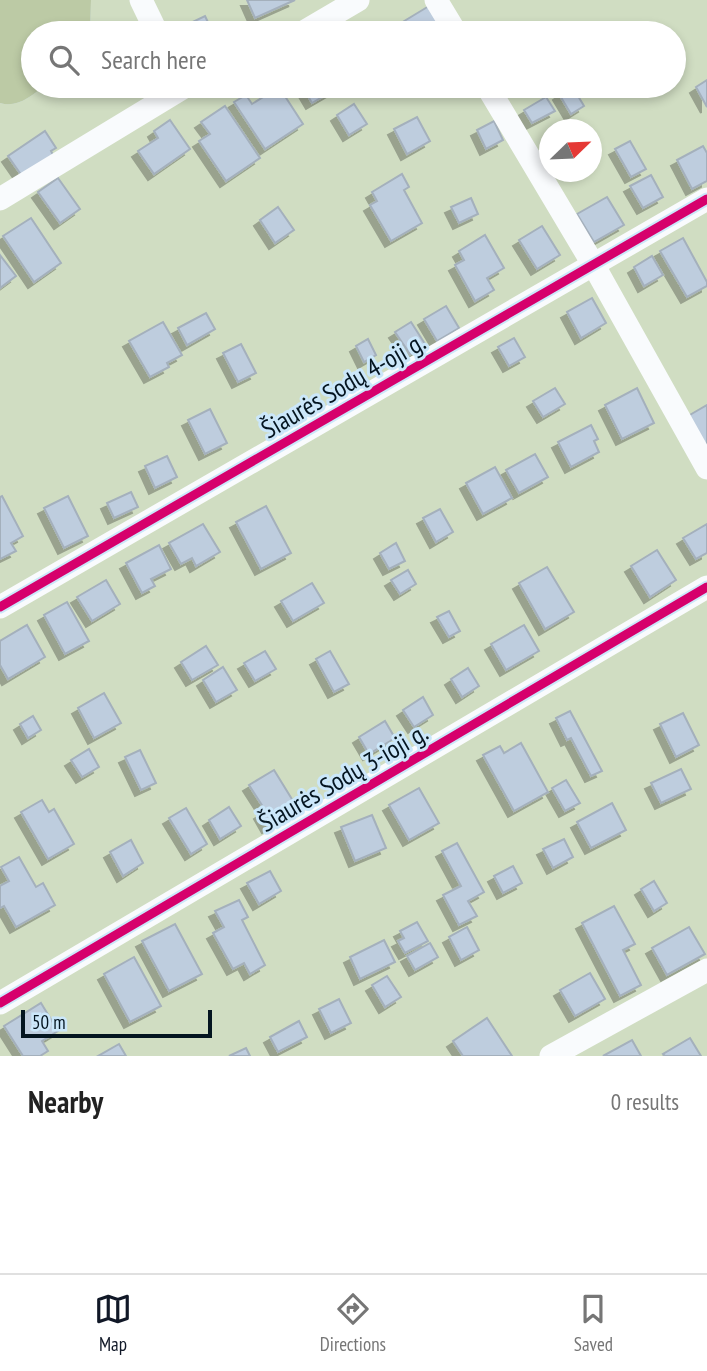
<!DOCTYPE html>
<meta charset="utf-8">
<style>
:root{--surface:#fff;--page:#f2f2f2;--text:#222;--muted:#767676;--line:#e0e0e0;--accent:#111827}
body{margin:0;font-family:"PT Sans Narrow",sans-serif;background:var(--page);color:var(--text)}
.compass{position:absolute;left:539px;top:119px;width:63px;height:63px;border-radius:50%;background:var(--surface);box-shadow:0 4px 10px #0003;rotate:67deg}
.scale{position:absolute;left:21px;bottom:18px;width:191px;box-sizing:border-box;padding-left:7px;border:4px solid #041520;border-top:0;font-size:19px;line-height:24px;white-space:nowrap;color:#041520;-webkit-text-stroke:5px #cbe7fa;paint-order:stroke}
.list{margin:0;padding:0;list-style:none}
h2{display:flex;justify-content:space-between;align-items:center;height:91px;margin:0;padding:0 28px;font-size:30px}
h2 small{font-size:23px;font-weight:400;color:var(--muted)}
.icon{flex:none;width:38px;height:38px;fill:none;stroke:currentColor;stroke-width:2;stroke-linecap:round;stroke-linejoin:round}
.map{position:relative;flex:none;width:707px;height:1056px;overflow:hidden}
.search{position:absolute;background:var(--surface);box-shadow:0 4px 10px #0003;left:21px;right:21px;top:21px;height:77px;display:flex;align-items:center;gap:18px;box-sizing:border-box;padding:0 24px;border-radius:38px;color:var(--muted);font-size:26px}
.sheet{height:217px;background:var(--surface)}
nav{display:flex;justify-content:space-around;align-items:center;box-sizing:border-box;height:98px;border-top:2px solid var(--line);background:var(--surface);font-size:19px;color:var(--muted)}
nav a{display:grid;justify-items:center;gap:4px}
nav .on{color:var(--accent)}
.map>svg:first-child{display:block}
.green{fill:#d0ddc2;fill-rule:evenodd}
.forest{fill:#bccaa5}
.building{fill:#becdde;stroke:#a4b0bc;stroke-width:2;filter:url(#shadow)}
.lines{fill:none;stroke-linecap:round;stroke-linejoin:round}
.street{stroke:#f9fbfd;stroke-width:23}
.cycleway-casing{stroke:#cbe7fa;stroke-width:13}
.cycleway{stroke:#d6006c;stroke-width:9}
.labels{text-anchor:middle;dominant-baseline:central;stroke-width:6;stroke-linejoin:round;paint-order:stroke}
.street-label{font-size:26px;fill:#041520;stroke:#cbe7fa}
</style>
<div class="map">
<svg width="707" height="1056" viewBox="0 0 707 1056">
<defs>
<filter id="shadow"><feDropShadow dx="-6" dy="6" stdDeviation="0" flood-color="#0004"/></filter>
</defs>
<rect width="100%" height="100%" fill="#d6e5f0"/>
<path class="green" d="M 91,0 L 707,0 L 707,1056 L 0,1056 L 0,103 C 18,108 31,96 44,86 L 674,86 L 674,33 L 90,33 ZM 550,130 L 592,130 L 592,172 L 550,172 Z"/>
<path class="forest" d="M 0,0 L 91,0 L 90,33 L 33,33 L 33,86 L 44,86 C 31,96 18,108 0,103 Z"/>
<g class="building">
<polygon points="247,0 295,0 255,18"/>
<polygon points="429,6 446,33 408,33 401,23"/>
<polygon points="205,16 213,33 185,33 182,27"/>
<polygon points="707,80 707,107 696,87"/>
<polygon points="302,86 341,86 312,103"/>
<polygon points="572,86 584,106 571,114 559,94"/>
<polygon points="279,87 303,124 265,149 234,102 246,95 252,104"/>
<polygon points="546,97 555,111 532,123 524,110"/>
<polygon points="354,104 367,124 349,135 337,115"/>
<polygon points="225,106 260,158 226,181 199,141 210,134 201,122"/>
<polygon points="417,117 430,141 407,154 394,129"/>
<polygon points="170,120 190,149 154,174 138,151 158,138 154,131"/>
<polygon points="494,121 503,140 486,149 477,130"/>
<polygon points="45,131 56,148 51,151 53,155 22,176 8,156"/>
<polygon points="630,141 646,169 631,177 615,149"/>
<polygon points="703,146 707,153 707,181 692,189 677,160"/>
<polygon points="402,174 409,187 404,190 422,223 391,241 370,205 377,201 372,192"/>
<polygon points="651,175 663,197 643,208 630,186"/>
<polygon points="58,178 80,209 60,223 38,192"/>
<polygon points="607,197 624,225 594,242 577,214"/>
<polygon points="471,198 478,214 459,223 451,207"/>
<polygon points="278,207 294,230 275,243 260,220"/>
<polygon points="31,218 61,263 34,282 3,236"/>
<polygon points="542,226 560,255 537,269 519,240"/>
<polygon points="485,235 504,268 487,278 494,290 475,301 455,265 464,260 459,251"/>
<polygon points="683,238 707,282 707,286 687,297 660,251"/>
<polygon points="0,255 16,276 0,288"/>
<polygon points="652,256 663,275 644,286 634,267"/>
<polygon points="592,298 606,323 581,338 567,312"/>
<polygon points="446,306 459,328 437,341 424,319"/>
<polygon points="206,313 215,329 187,345 178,328"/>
<polygon points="163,322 182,355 167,363 169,367 150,377 129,341"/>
<polygon points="411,322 425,344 410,354 395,332"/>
<polygon points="514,338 525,357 509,366 498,347"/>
<polygon points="368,339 376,355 364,362 356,346"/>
<polygon points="241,344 256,373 238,382 223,353"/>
<polygon points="555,388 565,404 543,417 533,401"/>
<polygon points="637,388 654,423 622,439 605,405"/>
<polygon points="707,405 707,449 688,416"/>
<polygon points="210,409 227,443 205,454 188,420"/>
<polygon points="591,425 598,439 594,441 599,452 571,467 558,442"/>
<polygon points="535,454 548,477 519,493 506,470"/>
<polygon points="167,456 177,477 155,488 145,466"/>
<polygon points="495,467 512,498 483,514 466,483"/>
<polygon points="131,492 138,507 114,518 107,503"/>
<polygon points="2,496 23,536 11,543 16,551 0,559 0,497"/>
<polygon points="68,496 88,536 64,548 44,508"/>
<polygon points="266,506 291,553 261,569 236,522"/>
<polygon points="440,509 453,532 436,542 423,518"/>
<polygon points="203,524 220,552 196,566 192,558 181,564 169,543"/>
<polygon points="707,524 707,553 696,559 683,538"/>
<polygon points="396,543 405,561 389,569 380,553"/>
<polygon points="159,545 171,569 151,579 155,586 142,593 126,563"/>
<polygon points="657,550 676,580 650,597 631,566"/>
<polygon points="547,567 574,612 545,629 519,583"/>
<polygon points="408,570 416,584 400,594 391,580"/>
<polygon points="106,580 120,604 92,621 77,597"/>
<polygon points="312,583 324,603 293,621 281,601"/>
<polygon points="67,602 89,641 65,654 44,615"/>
<polygon points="449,611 460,631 449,637 437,617"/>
<polygon points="27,625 45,657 8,679 0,665 0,641"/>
<polygon points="524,625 539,651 506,670 491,644"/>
<polygon points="206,646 218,665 192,680 181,662"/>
<polygon points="265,651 276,669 255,681 244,663"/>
<polygon points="330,651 349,684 334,692 316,659"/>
<polygon points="223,667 237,690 216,702 203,680"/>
<polygon points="468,668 479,686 462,697 451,679"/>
<polygon points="104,693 121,723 94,738 78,708"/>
<polygon points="423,697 433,715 414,727 403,710"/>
<polygon points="570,711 602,771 591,776 571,738 567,740 556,718"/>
<polygon points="683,713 699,745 676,757 660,724"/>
<polygon points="33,716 41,730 28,738 20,724"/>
<polygon points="385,721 395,738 369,754 359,737"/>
<polygon points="521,743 548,792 514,811 483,755 500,746 504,753"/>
<polygon points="89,749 99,767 82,777 71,760"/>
<polygon points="140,750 156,783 141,790 125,757"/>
<polygon points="681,769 691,789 661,803 651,783"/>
<polygon points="274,770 298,809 268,827 260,813 265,810 249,785"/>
<polygon points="566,780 580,803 565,811 552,788"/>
<polygon points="419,788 439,823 409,840 389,805"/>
<polygon points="42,800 49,812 54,809 74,844 48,859 21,812"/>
<polygon points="612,803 626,830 591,848 577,822"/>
<polygon points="229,807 241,826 220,839 209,820"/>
<polygon points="186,808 207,844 191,854 169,818"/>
<polygon points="372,815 386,848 355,861 341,827"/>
<polygon points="564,839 573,857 553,868 543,849"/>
<polygon points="131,840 143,863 123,876 110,852"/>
<polygon points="457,843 484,892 468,901 477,916 459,925 443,895 461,886 442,851"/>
<polygon points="19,857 36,887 43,883 55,905 16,927 4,906 0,908 0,886 9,881 1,867"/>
<polygon points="513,866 522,883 503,893 494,876"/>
<polygon points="270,871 281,891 259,904 247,883"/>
<polygon points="654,881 667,903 654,911 641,889"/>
<polygon points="239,900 248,917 242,920 265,965 250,974 244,963 233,969 213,933 224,927 215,911"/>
<polygon points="614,906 635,944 623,950 641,985 620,996 582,923"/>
<polygon points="417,922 428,941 405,953 398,941 404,938 400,931"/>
<polygon points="175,924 202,974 169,991 142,941"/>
<polygon points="467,927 479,950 461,960 449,937"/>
<polygon points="689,927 705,954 667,975 652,948"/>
<polygon points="384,940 395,962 360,979 350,957"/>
<polygon points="430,943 438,957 415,970 407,956"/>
<polygon points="134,957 161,1006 130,1022 104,974"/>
<polygon points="590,973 605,999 575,1016 560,990"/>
<polygon points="387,976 401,997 385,1007 372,985"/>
<polygon points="339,999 351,1023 331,1033 319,1009"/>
<polygon points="41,1003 58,1031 42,1041 48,1051 40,1056 23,1056 4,1026"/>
<polygon points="487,1018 512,1056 463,1056 453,1041"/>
<polygon points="299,1021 307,1037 278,1052 270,1037"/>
<polygon points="690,1038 701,1056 665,1056 663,1054"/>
<polygon points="632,1040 641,1056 603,1056"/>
<polygon points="119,1044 126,1056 98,1056"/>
<polygon points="246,1048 250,1056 229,1056"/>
</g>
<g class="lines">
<g class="street">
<polyline points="141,0 157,33"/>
<polyline points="436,0 456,33"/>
<polyline points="302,33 358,0"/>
<polyline points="487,86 593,264 707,468"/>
<polyline points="0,199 186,86"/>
<polyline points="0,607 707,199"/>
<polyline points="0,1003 707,587"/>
<polyline points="551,1056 707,970"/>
</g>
<defs>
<g id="cycleway">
<polyline points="0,607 707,199"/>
<polyline points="0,1003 707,587"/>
</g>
</defs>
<use href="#cycleway" class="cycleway-casing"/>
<use href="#cycleway" class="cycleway"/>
</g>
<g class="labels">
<g class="street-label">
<text transform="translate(343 385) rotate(-30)">Šiaurės Sodų 4-oji g.</text>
<text transform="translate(343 777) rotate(-30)">Šiaurės Sodų 3-ioji g.</text>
</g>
</g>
</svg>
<svg class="compass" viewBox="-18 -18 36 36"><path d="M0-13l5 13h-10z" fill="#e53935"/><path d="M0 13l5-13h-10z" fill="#767676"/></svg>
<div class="scale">50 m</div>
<div class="search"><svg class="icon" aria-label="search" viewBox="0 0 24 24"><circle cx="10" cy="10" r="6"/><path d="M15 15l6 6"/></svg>Search here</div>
</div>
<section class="sheet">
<h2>Nearby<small>0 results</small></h2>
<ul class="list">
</ul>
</section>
<nav>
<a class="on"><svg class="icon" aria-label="map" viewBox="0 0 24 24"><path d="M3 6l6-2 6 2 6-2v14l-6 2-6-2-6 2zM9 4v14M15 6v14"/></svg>Map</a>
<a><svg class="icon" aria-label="directions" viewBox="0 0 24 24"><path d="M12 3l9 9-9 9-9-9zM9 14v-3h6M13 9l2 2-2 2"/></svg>Directions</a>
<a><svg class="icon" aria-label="saved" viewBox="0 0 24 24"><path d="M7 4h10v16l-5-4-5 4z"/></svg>Saved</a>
</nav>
